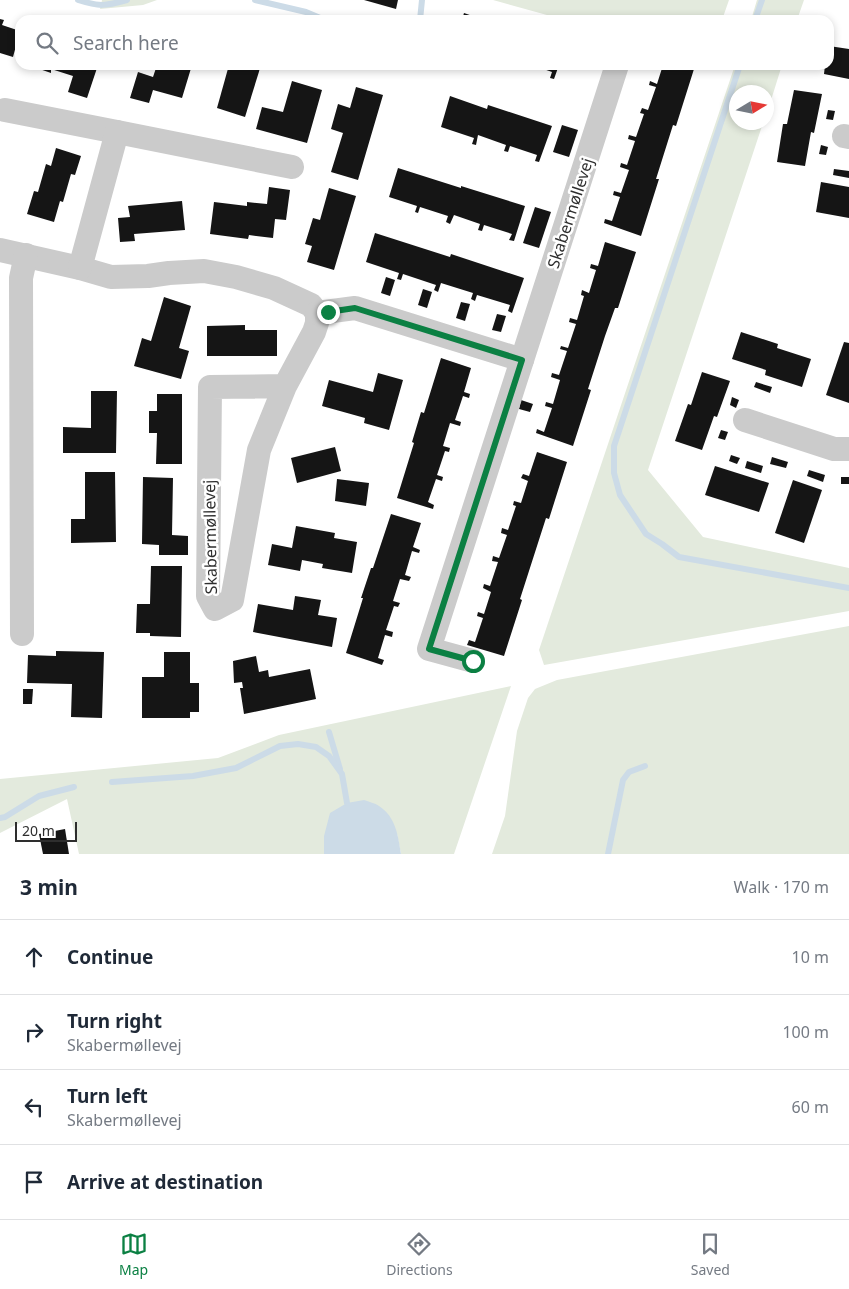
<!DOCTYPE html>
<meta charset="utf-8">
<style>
:root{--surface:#fff;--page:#f6f6f7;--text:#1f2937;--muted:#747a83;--line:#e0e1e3;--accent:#0b8043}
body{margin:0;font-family:"Noto Sans",sans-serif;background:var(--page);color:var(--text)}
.compass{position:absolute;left:729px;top:85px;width:45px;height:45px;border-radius:50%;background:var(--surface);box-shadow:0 2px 8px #0003;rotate:80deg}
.scale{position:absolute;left:15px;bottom:12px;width:62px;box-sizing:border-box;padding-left:5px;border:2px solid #2e2e2e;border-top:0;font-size:14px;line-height:18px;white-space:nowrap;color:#2e2e2e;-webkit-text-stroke:4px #fff;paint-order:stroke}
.stop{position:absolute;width:15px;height:15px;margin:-11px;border:4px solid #0b8043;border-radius:50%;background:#fff}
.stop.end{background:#0b8043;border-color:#fff;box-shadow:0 1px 5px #0008}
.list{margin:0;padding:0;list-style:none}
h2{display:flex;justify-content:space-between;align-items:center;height:65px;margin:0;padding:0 20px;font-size:21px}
h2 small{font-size:16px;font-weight:400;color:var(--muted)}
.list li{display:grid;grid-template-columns:32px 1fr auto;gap:15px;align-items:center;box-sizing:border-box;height:75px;padding:0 20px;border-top:1px solid var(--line)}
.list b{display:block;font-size:19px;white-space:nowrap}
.list p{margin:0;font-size:16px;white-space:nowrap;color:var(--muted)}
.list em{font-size:16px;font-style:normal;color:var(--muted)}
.icon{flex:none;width:28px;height:28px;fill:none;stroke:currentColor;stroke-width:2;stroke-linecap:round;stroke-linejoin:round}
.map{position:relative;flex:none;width:849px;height:854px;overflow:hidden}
.search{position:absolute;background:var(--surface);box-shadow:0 2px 8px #0003;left:15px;right:15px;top:15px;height:55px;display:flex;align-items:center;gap:12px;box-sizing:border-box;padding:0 18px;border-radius:15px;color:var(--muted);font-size:19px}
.sheet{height:365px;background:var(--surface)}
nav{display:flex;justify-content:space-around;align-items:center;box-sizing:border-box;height:70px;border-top:1px solid var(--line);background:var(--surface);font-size:14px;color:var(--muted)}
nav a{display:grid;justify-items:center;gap:2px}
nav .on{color:var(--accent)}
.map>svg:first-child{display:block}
.green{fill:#e3eadd}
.water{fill:#ccdbe7}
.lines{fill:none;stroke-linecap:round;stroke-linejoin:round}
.stream{stroke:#ccdbe7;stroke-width:6}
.building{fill:#151515}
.minor{stroke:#cbcbcb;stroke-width:24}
.route{stroke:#0b8043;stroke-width:6}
.labels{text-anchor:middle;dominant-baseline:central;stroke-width:5;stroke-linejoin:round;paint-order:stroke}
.street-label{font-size:16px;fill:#2e2e2e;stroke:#fff}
</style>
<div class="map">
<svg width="849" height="854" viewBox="0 0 849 854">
<rect width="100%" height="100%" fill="#fff"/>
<g class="green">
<polygon points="102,0 157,0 143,5 100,9"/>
<polygon points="493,0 729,0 722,20 565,20"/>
<polygon points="757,0 804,0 797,20 751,20"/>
<polygon points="735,65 782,65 767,113 766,92 736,92 736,122 763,123 648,470 703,537 849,568 849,611 544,665 539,650"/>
<polygon points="849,626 849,854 492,854 505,816 517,731 528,698 535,689 557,680"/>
<polygon points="511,686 454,854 401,854 397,834 324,836 324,854 79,854 67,799 0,833 0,779 218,758 279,735"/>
</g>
<path class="water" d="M 364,800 C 369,802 375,803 379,806 C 396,817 398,836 401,854 L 324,854 L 324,836 L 330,813 L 347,803 Z"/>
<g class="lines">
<g class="stream">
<path d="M 78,0 C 100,7 105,6 127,0"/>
<polyline points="255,0 306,12 325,20"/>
<polyline points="420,20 422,0"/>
<polyline points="755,20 762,0"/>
<polyline points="740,65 614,446 614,473 620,495 646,534 662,544 679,557 849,588"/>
<polyline points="329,732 340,769"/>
<polyline points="112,782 193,776 236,768 280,746 298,744 316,747 329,756 342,774 347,803"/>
<polyline points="0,818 5,817 39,796 74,787"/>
<polyline points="608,854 623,780 629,772 645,766"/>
</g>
</g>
<g class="building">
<polygon points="364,0 398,0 396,9"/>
<polygon points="464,13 484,20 462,20"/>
<polygon points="0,19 4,20 2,25 20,31 13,57 0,53"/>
<polygon points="829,46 849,49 849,79 824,74 825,65 829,65"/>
<polygon points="28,65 98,65 87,98 68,92 73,76 51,69 51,73"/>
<polygon points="157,65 192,65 182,98 153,90 149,103 130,98 138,72 153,77"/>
<polygon points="229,65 261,65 245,117 217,108"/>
<polygon points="532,65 559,65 554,79 550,78 552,72"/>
<polygon points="663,65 681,65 694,69 676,126 673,125 656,179 659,179 641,236 604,223 605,219 612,221 620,197 613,195 614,191 621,193 629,170 620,167 621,163 627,165 635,141 628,139 629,135 636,137 644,114 640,113 642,108 648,110 656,87 649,85 650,81 657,84"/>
<polygon points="292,81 322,90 307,143 256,129 262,107 283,112"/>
<polygon points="356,87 383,95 358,180 331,172 343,133 331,129 338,104 350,108"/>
<polygon points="794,90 822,94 814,133 811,132 805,166 777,162 783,124 787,124"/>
<polygon points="450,96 487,109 488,105 552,126 539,162 535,161 537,155 510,146 508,152 504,151 506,145 478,135 476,145 472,144 474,138 441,127"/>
<polygon points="828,110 835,111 833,120 826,119"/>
<polygon points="562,125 578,130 569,157 553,152"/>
<polygon points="821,145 828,147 826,155 819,154"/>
<polygon points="56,148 81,156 75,175 71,174 63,202 60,201 54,222 27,214 34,191 38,192 46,164 51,166"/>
<polygon points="398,168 461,188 461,186 525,206 514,241 509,240 512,234 484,225 482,231 478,230 480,224 454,215 450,224 446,222 448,216 420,207 418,213 415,212 417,206 389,197"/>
<polygon points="834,169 849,171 849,178 833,175"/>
<polygon points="821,182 849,187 849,218 816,212"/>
<polygon points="269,187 290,190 286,220 275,219 273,238 249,235 248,239 210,234 214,202 247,206 247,202 267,204"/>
<polygon points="329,188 356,196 334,270 307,262 312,246 305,244 313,218 320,220"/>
<polygon points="182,201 185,230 134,234 135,241 120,242 118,218 130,217 128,206"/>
<polygon points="535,207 551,212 539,248 523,243"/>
<polygon points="375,233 450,257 451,254 524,278 512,313 508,311 510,305 477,295 475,301 471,299 473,293 441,283 438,292 434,290 436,285 403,274 401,280 397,279 399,273 366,262"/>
<polygon points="605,242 636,252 618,308 615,308 605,336 588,389 591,390 573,446 536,433 537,429 544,432 552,408 545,406 546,402 553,404 560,380 551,377 552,373 559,375 567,351 560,349 561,346 568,348 576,324 569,322 570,318 577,320 584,296 581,295 582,290 589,293 596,270 590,268 591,264 598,266"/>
<polygon points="386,277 395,280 390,296 381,293"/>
<polygon points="423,289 432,292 427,308 418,305"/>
<polygon points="164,297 191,306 179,348 189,351 181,379 134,366 142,338 151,341"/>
<polygon points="461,302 470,304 465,321 456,318"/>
<polygon points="497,314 506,316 501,332 492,330"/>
<polygon points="245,325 245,330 277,330 277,356 207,356 207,326"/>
<polygon points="741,332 778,344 777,348 811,359 802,387 765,375 766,370 732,359"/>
<polygon points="844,342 849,343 849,403 826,395"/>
<polygon points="441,358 471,368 464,392 470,394 469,398 463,396 455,420 461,422 460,426 450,423 443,446 450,448 449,452 445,451 437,475 443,477 442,481 436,479 428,502 434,505 433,509 397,498 414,443 412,442 421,412 424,413"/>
<polygon points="702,372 730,381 717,417 714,416 702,450 675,441 688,404 691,405"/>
<polygon points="378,373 403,380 389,430 364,423 365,418 322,406 329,380 373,392"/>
<polygon points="756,382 772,387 770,393 754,387"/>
<polygon points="91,391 117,391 116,453 63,453 63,427 91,428"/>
<polygon points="157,394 182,394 182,464 156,464 157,433 149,433 149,411 157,411"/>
<polygon points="732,397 739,400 736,408 730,405"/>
<polygon points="521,400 533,404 530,412 519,409"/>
<polygon points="721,430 728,432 725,440 718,438"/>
<polygon points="335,447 341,471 297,483 291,458"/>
<polygon points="537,452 567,462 549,519 546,518 520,599 522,600 504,656 467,645 469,640 475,642 483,618 477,616 478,612 484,614 491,592 483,588 484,584 490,586 498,562 492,561 493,556 499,558 507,535 501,533 502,528 508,530 516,506 513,505 514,501 521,503 528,481 521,478 523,474 529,476"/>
<polygon points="731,455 740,458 737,464 729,461"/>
<polygon points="772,457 788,462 786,468 770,464"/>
<polygon points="747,461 763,466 761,473 745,468"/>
<polygon points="715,466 769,483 759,512 705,495"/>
<polygon points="809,470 825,475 823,482 807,476"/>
<polygon points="85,472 115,472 116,542 71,543 71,519 85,519"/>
<polygon points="143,477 173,478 172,535 188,536 188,555 159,555 159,545 142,544"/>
<rect x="841" y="477" width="8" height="7"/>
<polygon points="337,479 369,483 366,506 335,501"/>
<polygon points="793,480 822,490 804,543 775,533"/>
<polygon points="391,514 421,523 413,547 420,550 419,553 412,551 405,575 411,577 409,581 400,579 393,601 400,603 398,607 394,606 386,630 393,632 392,637 385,635 378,658 384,660 382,665 346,653 363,598 361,598 371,568 373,568"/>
<polygon points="296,526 335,533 334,538 357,542 352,573 322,568 323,564 302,560 300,571 268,565 272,544 292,548"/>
<polygon points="151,566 182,566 181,637 150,636 150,633 136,633 137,604 150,604"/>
<polygon points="295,596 321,600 318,615 337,618 332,647 253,632 258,604 293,610"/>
<polygon points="56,651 104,652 102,718 71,717 72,684 27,683 28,655 56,656"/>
<polygon points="164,652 190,652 190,683 199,683 199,712 190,712 190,718 142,718 142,677 164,677"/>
<polygon points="256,656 259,672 268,670 269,677 310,669 316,699 244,714 240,688 243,688 242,682 234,683 233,661"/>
<polygon points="23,689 33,689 32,704 23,704"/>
<polygon points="65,829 69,854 43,854 39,834"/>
</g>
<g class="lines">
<g class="minor">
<polyline points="5,110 117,132"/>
<polyline points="844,136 849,137"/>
<polyline points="0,250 80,268 111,277 148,276 169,273 204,271 236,277 274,288 311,305 317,313 317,323 314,332 285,386 210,387 208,596 215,609 232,600 259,450 285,386"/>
<polyline points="80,268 117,132 292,167"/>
<polyline points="317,313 355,308 522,360"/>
<polyline points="745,420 834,449 849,449"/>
<polyline points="22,634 21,278 26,255"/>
<polyline points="473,661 429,649 617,65"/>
</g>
</g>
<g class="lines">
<polyline class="route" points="328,312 355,308 522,360 429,649 473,661"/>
</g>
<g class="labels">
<g class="street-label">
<text transform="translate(570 213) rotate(-72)">Skabermøllevej</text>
<text transform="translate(210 537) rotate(-91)">Skabermøllevej</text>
</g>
</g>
</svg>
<svg class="compass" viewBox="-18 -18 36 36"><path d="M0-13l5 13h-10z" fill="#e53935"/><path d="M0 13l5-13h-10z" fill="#747a83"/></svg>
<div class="scale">20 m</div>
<div class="stop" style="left:473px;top:661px"></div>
<div class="stop end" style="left:328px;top:312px"></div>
<div class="search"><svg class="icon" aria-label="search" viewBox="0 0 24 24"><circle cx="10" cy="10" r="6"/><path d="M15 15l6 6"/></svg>Search here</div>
</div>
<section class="sheet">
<h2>3 min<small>Walk · 170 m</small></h2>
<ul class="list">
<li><svg class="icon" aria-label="ahead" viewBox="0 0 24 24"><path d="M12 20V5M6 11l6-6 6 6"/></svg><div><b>Continue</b></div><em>10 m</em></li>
<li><svg class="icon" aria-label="right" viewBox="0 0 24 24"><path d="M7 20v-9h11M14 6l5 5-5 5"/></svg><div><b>Turn right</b><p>Skabermøllevej</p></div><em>100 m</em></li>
<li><svg class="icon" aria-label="left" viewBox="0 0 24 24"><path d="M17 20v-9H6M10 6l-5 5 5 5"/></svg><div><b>Turn left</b><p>Skabermøllevej</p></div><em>60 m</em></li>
<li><svg class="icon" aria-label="arrive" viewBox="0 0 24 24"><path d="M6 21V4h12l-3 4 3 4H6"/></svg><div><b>Arrive at destination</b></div></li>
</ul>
</section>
<nav>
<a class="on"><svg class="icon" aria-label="map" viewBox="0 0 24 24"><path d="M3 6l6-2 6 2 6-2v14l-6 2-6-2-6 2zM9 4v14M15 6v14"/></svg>Map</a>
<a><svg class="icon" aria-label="directions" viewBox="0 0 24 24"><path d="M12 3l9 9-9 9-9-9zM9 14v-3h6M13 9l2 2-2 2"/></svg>Directions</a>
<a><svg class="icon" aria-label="saved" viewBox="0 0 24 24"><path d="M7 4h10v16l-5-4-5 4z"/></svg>Saved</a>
</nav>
